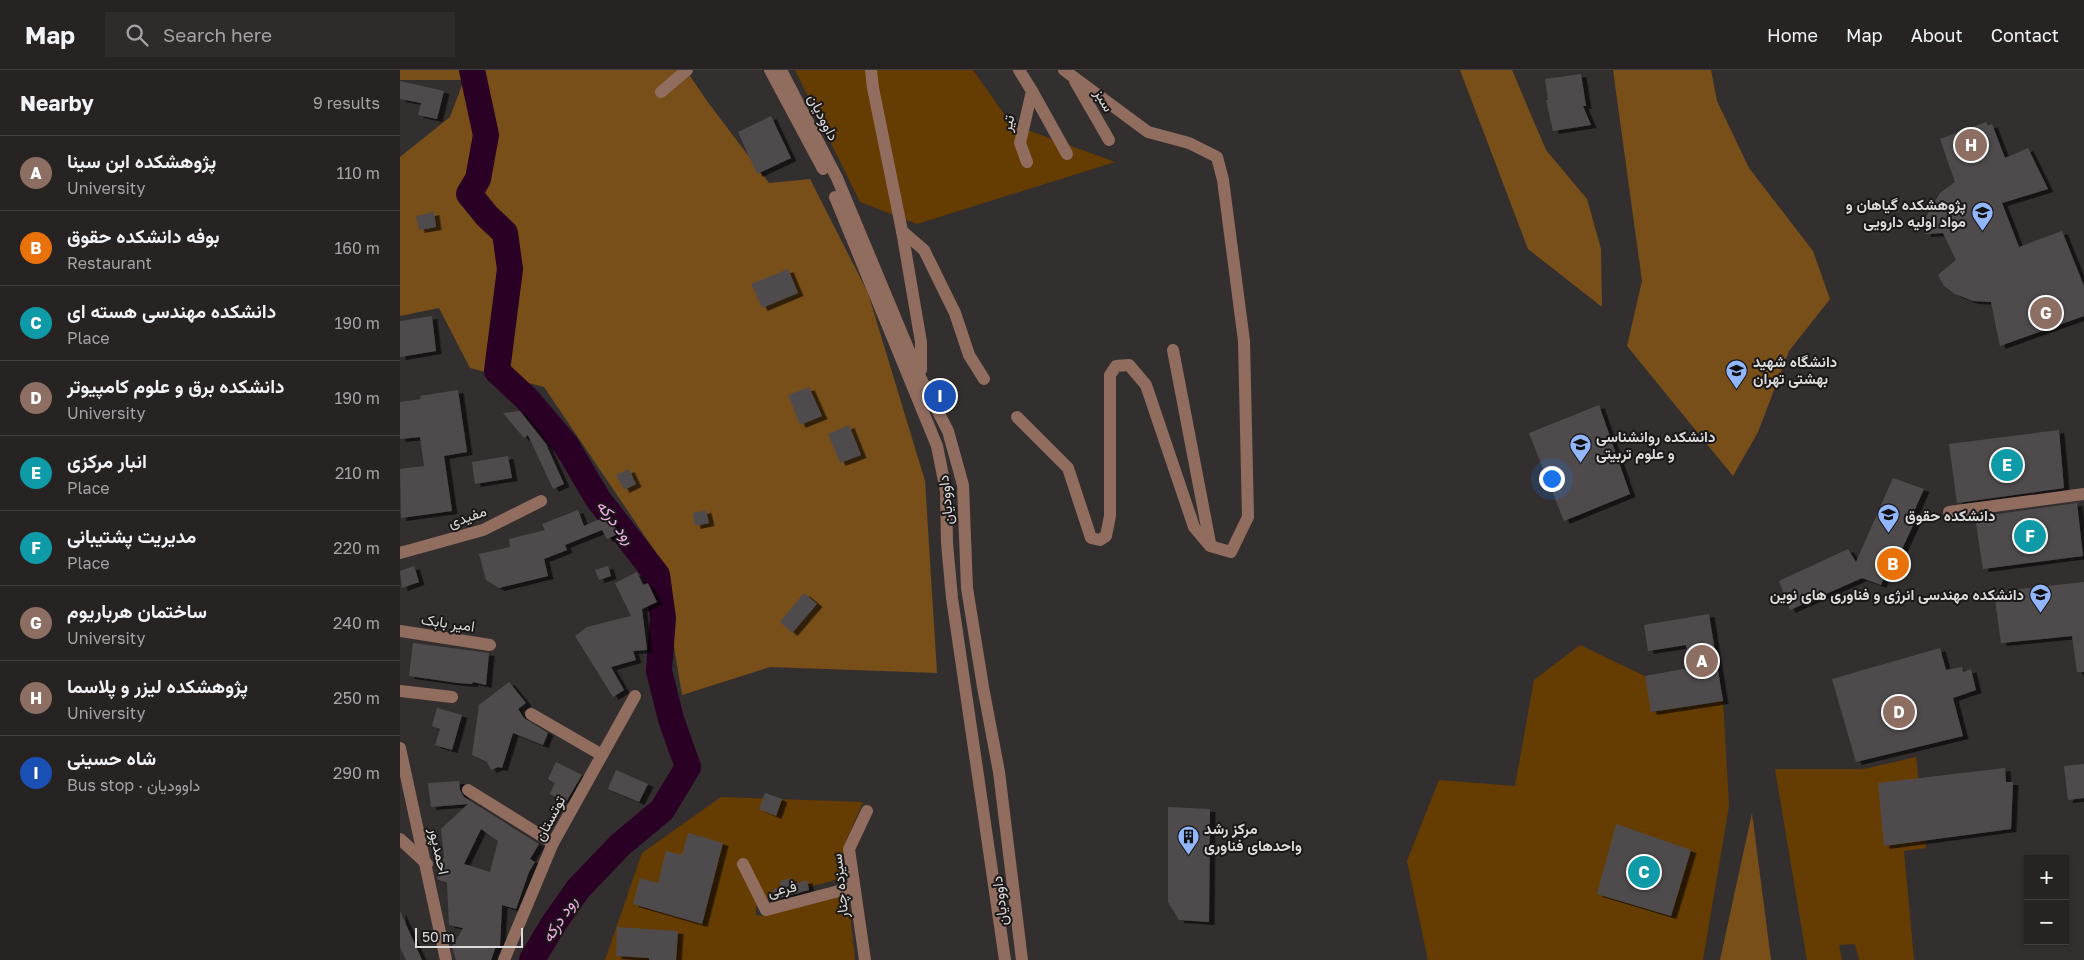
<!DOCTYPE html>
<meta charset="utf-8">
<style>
:root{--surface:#272323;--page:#2f2b2b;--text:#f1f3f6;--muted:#a4a4a6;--line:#434041;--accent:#93b7fd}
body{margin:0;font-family:"Golos Text",Vazirmatn,sans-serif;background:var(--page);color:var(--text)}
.controls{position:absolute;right:15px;bottom:15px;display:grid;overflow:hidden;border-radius:0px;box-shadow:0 1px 4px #0004}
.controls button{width:45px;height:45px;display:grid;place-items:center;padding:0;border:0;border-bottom:1px solid var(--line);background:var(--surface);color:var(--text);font:25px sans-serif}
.scale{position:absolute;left:15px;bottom:12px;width:108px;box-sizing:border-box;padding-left:5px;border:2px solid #dddbda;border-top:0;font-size:14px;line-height:18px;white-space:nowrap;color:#dddbda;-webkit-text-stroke:4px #1a1818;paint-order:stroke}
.you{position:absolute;left:1151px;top:408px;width:18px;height:18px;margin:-12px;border:4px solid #fff;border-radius:50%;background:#1a73e8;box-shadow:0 0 0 8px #1a73e833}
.badge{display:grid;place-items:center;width:32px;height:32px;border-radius:50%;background:var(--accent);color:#fff;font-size:16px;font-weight:700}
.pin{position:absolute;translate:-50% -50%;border:2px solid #fff;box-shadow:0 1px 5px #0006}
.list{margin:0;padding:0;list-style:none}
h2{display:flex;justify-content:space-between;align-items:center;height:65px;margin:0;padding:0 20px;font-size:21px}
h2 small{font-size:16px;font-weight:400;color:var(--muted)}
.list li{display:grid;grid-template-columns:32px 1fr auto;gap:15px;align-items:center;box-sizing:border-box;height:75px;padding:0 20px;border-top:1px solid var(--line)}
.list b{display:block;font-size:19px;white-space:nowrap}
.list p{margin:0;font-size:16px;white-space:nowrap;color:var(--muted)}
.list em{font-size:16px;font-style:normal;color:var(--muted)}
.icon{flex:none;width:28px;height:28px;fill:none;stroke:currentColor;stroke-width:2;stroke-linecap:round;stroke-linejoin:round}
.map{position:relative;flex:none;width:1684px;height:890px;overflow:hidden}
header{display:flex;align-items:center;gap:30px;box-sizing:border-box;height:70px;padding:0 25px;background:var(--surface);border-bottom:1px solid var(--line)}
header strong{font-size:24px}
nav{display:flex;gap:28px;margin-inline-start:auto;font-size:18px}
.search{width:350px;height:45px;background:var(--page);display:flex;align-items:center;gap:12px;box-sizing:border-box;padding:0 18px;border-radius:0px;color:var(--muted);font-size:19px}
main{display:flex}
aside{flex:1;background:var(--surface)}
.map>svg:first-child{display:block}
.green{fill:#653d02}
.forest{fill:#794f19}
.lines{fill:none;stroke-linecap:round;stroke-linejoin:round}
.river{stroke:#2a0025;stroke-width:26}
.building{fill:#504c4d;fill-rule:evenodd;filter:url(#shadow)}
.minor{stroke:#906d5e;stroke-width:12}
.labels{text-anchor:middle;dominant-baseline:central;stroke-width:4;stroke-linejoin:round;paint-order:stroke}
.street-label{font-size:15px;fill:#dddbda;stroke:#1a1818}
.poi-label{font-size:15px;font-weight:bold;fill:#dddbda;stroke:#1a1818;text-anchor:start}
.water-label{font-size:16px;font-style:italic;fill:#f8afea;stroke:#1a1818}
</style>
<header>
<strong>Map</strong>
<div class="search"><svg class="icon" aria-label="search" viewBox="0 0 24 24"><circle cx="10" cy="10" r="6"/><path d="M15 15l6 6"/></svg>Search here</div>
<nav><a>Home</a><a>Map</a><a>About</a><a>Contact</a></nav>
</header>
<main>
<aside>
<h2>Nearby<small>9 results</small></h2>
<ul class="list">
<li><span class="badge" style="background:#8d6e63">A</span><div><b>پژوهشکده ابن سینا</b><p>University</p></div><em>110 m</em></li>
<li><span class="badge" style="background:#e8710a">B</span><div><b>بوفه دانشکده حقوق</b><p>Restaurant</p></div><em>160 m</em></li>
<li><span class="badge" style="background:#0f9aa8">C</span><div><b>دانشکده مهندسی هسته ای</b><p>Place</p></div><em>190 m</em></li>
<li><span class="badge" style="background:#8d6e63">D</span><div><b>دانشکده برق و علوم کامپیوتر</b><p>University</p></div><em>190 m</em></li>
<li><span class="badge" style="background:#0f9aa8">E</span><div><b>انبار مرکزی</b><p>Place</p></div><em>210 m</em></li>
<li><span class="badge" style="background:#0f9aa8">F</span><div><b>مدیریت پشتیبانی</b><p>Place</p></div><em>220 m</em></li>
<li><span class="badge" style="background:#8d6e63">G</span><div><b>ساختمان هرباریوم</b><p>University</p></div><em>240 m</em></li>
<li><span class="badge" style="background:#8d6e63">H</span><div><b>پژوهشکده لیزر و پلاسما</b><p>University</p></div><em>250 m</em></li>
<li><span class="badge" style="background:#1a4fb4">I</span><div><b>شاه حسینی</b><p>Bus stop · داوودیان</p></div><em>290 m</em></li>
</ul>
</aside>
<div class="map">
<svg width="1684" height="890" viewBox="0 0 1684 890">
<defs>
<filter id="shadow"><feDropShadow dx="5.5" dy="3" stdDeviation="0" flood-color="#0009"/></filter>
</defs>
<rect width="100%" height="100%" fill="#342f2f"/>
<g class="green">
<polygon points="395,0 573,0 611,54 715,92 517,154 460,132"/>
<polygon points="1180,575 1245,606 1252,642 1323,631 1329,736 1303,890 1028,890 1007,791 1039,710 1115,716 1134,610"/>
<polygon points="1516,687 1526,778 1504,781 1514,890 1459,890 1455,874 1439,875 1442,890 1407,890 1375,699 1464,699"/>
<polygon points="321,727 463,732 446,771 439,809 369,828 356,836 356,845 363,846 448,824 455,890 205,890 242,783"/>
</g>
<g class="forest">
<polygon points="0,0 286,0 307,31 369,113 410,109 468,223 525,411 537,603 370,597 282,625 259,487 144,317 70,298 39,238 0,246 0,87 50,47 64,10 0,10"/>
<polygon points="1060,0 1112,0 1146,80 1187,129 1201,179 1202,237 1128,179"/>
<polygon points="1213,0 1311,0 1317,31 1349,98 1413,181 1430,229 1389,281 1358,362 1333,406 1227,276 1242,211"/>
<polygon points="1352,743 1371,890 1320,890"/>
</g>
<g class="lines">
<polyline class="river" points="72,0 86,65 78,109 69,124 87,146 105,163 110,199 97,301 127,329 166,375 198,429 257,505 263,548 259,601 271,649 288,697 262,740 220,775 178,819 154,853 132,890"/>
</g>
<g class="building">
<polygon points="1181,4 1186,36 1183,36 1191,55 1153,61 1146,30 1148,30 1145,9"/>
<polygon points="0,11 44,21 37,49 18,45 21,33 0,29"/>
<polygon points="371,46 391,88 357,104 338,62"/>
<polygon points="1586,52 1588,56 1592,54 1605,88 1628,78 1648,119 1602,133 1619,177 1662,161 1684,216 1684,246 1600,276 1591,232 1573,231 1555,224 1544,216 1538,205 1556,190 1543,163 1525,164 1528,152 1526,147 1540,123 1555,112 1540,69"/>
<polygon points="34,142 36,157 19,160 16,146"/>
<polygon points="388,199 398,223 362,238 351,214"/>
<polygon points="32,246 36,281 0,287 0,251"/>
<polygon points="409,317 422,346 400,355 388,325"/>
<polygon points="58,320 67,382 44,386 52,441 1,448 0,399 24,396 20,367 0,369 0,332 21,329 20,326"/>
<polygon points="1199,335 1230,424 1164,451 1129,363"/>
<polygon points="120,341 146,374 164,414 153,419 128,365 124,368 103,343"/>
<polygon points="449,355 461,385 440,393 428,364"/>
<polygon points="1659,360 1664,418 1557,433 1549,374"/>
<polygon points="108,386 112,408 75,414 72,392"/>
<polygon points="229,399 236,414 224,420 216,405"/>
<polygon points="1493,408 1524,419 1512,446 1516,449 1496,492 1493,492 1488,506 1485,505 1481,515 1462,508 1390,540 1379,511 1448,479 1456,492"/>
<polygon points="1677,433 1683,486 1583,499 1575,447"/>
<polygon points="178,440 184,456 209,445 218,464 207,469 202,460 165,475 167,480 144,489 148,506 99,518 86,510 79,484 110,477 109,469 145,460 142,454"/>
<polygon points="306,440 309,453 295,456 293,443"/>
<polygon points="14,496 19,512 2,518 0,501"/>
<polygon points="208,496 211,506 199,510 195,500"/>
<polygon points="237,502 243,515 248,513 257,532 242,539 247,580 233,581 236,590 211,597 224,620 213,627 175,566 187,557 231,546 215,513"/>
<polygon points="1684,512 1684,602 1677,602 1672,566 1601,573 1594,522"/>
<polygon points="404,523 417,534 392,563 380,552"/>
<polygon points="1309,544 1323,631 1251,642 1245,606 1289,598 1286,575 1248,581 1244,555"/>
<polygon points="13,573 89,583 86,615 73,612 72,614 58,613 9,606"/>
<polygon points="1540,578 1546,600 1562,597 1563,602 1571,599 1576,620 1553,628 1563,666 1456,692 1432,609"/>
<polygon points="109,612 126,633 118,639 124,648 148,663 143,675 113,663 102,698 98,697 91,700 87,692 72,685 79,635"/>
<polygon points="37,638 62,645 52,680 35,675 40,659 32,656"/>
<polygon points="156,692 182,705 166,732 150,724 155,713 148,709"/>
<polygon points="1684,694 1684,728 1668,730 1664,696"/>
<polygon points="1605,698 1606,712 1613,712 1611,759 1484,776 1478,713"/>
<polygon points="216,700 248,714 239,732 208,719"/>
<path d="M 59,711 L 60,720 L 64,727 L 139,774 L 130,789 L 135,792 L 129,802 L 116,839 L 102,835 L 100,876 L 96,876 L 91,890 L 56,890 L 52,877 L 63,858 L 49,855 L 47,813 L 37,809 L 44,787 L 41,759 L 68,734 L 31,737 L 28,713 ZM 81,759 L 98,771 L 90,802 L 64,794 Z"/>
<polygon points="365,723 382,729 376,746 359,739"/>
<polygon points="768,737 810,739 809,852 779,850 768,832"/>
<polygon points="1216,754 1291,780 1271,846 1197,824"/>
<polygon points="288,763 323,773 302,854 233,834 240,808 258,813 266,781 282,785"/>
<polygon points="391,808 393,814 407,810 409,820 376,829 373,819 381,817 380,811"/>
<polygon points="0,841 22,890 6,890 0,877"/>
<polygon points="217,857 278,861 276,890 249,890 249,888 216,886"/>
</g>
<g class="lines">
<g class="minor">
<polyline points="370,0 423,99"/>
<polyline points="381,0 437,108 520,307 548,361 563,415 567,518 583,617 599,702 622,890"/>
<polyline points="471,0 473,18 502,161 521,272 521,300"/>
<polyline points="619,0 632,21 620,73 627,92"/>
<polyline points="675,11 709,70"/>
<polyline points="632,21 667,84"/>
<polyline points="261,22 287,0"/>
<polyline points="435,127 537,376 546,421 547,473 552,528 605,890"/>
<polyline points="502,161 524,180 555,243 569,285 584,309"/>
<polyline points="773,280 810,473"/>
<polyline points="617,347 668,398 691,468 700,470 706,466 710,446 710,305 716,296 729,295 746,315 794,457 810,476 831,482 848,447 844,271 823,110 817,87 789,73 748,62 664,0"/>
<polyline points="1549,442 1684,424"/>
<polyline points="0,483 83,460 141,431"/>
<polyline points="0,561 90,575"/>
<polyline points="0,621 52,627"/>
<polyline points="131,644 202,685"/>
<polyline points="0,678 46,890"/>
<polyline points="68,720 153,773"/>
<polyline points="0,769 27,794"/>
<polyline points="343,794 366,840 454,817"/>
<polyline points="104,890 153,773 235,626"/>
<polyline points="465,890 449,779 467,741"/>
</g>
</g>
<defs>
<symbol id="university-pin" viewBox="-11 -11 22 30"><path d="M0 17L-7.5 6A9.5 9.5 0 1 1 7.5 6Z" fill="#93b7fd" stroke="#1a1818"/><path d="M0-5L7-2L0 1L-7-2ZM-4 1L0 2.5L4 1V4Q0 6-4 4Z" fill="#111"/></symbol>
<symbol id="building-pin" viewBox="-11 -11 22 30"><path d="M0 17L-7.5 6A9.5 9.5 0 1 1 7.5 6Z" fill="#93b7fd" stroke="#1a1818"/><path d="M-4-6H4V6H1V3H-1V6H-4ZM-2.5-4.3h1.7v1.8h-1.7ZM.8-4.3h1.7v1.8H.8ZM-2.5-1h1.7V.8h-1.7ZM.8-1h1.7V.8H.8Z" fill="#111"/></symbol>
</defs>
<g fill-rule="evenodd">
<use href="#university-pin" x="1570" y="130" width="25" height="34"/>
<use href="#university-pin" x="1324" y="288" width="25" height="34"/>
<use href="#university-pin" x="1168" y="362" width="25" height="34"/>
<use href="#university-pin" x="1476" y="432" width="25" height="34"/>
<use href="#university-pin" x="1628" y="512" width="25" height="34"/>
<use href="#building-pin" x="776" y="754" width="25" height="34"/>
</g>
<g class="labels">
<g class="street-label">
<text transform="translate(705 30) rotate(60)">سبز</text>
<text transform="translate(424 47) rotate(63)">داوودیان</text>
<text transform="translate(607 53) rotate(-78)">تیر</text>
<text transform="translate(545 430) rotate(-96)">داوودیان</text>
<text transform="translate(67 446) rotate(-19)">مفیدی</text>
<text transform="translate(48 552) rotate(8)">امیر بابک</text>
<text transform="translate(149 748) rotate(-62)">توتستان</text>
<text transform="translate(40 781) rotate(78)">احمدپور</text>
<text transform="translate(439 816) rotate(-96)">سیزده چنار</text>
<text transform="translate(382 818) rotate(-12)">فرعی</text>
<text transform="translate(599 831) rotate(-97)">داوودیان</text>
</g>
<g class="poi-label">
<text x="1566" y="134" text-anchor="end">پژوهشکده گیاهان و<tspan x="1566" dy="17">مواد اولیه دارویی</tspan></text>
<text x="1353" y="291">دانشگاه شهید<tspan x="1353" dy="17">بهشتی تهران</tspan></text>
<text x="1196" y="366">دانشکده روانشناسی<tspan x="1196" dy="17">و علوم تربیتی</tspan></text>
<text x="1505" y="445">دانشکده حقوق</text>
<text x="1624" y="524" text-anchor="end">دانشکده مهندسی انرژی و فناوری های نوین</text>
<text x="804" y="758">مرکز رشد<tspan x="804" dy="17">واحدهای فناوری</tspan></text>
</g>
<g class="water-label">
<text transform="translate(216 452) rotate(53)">رود درکه</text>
<text transform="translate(159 849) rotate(-57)">رود درکه</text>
</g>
</g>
</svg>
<div class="controls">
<button>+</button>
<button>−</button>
</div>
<div class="scale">50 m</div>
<div class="you"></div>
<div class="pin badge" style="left:1302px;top:591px;background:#8d6e63">A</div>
<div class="pin badge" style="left:1493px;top:494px;background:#e8710a">B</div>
<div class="pin badge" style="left:1244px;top:802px;background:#0f9aa8">C</div>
<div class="pin badge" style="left:1499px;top:642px;background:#8d6e63">D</div>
<div class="pin badge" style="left:1607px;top:395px;background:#0f9aa8">E</div>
<div class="pin badge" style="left:1630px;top:466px;background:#0f9aa8">F</div>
<div class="pin badge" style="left:1646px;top:243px;background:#8d6e63">G</div>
<div class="pin badge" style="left:1571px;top:75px;background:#8d6e63">H</div>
<div class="pin badge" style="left:540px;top:326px;background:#1a4fb4">I</div>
</div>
</main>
